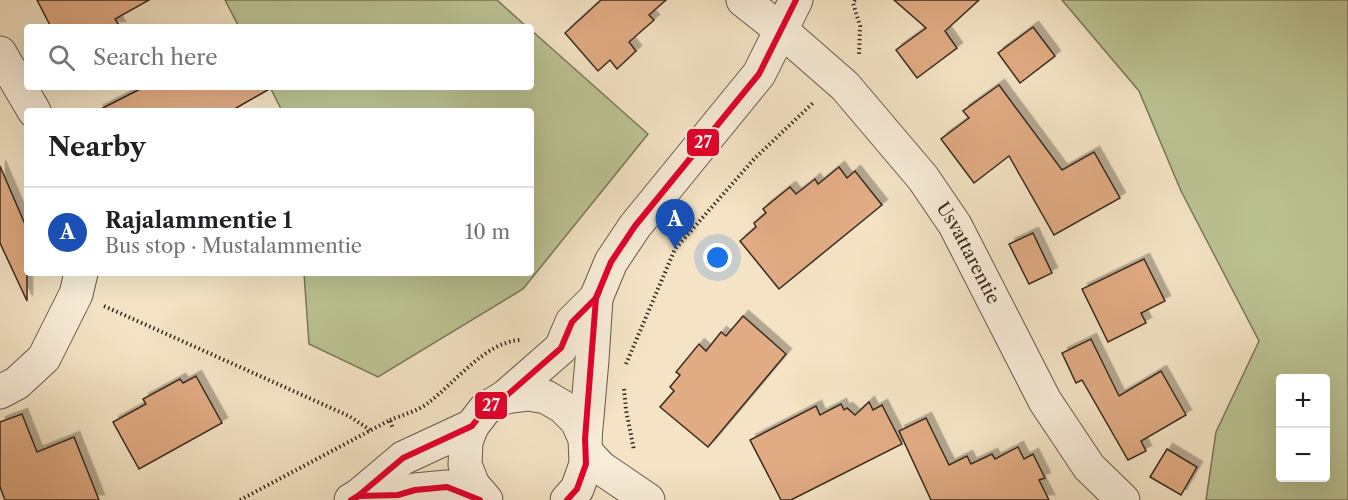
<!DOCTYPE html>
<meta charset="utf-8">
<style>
:root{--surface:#fff;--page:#f6f6f6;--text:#202124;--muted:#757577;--line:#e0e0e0;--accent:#8f2418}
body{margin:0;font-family:"Libre Caslon Text",serif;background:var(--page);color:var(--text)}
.controls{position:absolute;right:18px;bottom:18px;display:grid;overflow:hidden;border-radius:6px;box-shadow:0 6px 24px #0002}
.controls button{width:54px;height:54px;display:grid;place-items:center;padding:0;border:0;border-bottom:2px solid var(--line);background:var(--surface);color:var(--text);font:30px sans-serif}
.you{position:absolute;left:718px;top:258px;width:21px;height:21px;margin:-15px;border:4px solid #fff;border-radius:50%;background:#1a73e8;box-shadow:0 0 0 9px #1a73e833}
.badge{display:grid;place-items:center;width:39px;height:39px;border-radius:50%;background:var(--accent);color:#fff;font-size:20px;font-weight:700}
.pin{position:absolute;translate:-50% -50px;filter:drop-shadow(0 2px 3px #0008)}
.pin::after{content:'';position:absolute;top:32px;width:21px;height:18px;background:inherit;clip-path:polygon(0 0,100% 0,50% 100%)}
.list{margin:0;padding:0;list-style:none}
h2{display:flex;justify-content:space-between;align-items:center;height:78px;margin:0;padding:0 24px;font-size:26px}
h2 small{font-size:20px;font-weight:400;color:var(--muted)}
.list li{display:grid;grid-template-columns:39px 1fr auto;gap:18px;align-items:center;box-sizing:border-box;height:90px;padding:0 24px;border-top:2px solid var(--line)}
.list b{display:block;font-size:22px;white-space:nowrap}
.list p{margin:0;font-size:20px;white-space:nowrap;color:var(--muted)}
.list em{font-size:20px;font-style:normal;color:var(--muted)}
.icon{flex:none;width:33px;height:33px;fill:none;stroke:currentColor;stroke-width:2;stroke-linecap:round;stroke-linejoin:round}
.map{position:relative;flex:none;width:1348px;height:500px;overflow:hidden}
.search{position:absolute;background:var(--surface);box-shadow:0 6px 24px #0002;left:24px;top:24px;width:510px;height:66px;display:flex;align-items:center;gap:15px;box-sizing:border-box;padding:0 21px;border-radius:6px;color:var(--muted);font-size:22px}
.panel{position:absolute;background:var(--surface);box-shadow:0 6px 24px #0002;left:24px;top:108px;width:510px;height:168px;border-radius:6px}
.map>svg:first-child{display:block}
.green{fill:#bcc494;stroke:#7a775a;stroke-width:1.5;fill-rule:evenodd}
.building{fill:#e1ab83;stroke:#392a20;stroke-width:1.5;filter:url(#shadow)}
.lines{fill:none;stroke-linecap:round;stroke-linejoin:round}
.minor-casing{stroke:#685849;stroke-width:35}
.tertiary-casing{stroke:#685849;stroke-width:35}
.path{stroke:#392a20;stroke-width:4;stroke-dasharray:1.5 3;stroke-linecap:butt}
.minor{stroke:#f8edd9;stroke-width:33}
.tertiary{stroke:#f8edd9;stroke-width:33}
.bus-1-casing{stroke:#f8edd9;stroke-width:10}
.bus-1{stroke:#e4002b;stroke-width:6}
.labels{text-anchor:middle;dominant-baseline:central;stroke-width:6;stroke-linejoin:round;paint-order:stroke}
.street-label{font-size:18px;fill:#392a20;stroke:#f8edd9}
.line-badge{stroke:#f8edd9;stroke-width:2}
.badge-label{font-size:16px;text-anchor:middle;font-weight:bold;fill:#fff}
</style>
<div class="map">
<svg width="1348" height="500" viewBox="0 0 1348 500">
<defs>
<filter id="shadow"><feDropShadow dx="5.5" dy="-5.5" stdDeviation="0" flood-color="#0004"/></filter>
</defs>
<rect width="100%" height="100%" fill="#f4e4c5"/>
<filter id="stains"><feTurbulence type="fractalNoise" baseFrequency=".00333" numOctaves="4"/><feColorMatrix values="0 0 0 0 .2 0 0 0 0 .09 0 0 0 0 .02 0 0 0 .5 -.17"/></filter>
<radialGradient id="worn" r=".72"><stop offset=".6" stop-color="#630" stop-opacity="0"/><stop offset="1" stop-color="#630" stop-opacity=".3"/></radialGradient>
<g class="green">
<polygon points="225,0 497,0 527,27 239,27"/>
<path d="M 1062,0 L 1348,0 L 1348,500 L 1206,500 L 1216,432 L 1259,341 L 1181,191 L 1139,91 ZM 1326,378 L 1326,478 L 1280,478 L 1280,378 Z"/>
<polygon points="531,30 648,134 523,289 378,377 309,344 304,273 531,273 531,111 282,111 270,87 531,87"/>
</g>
<g class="building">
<polygon points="37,0 149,0 115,19 120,27 51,27"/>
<polygon points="601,0 666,0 649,15 654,20 629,42 636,51 617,69 610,60 598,71 565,33"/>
<polygon points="894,0 979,0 945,31 957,48 917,78 896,50 926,28"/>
<polygon points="1033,27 1055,56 1020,83 998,53"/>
<polygon points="999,85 1062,170 1094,152 1120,198 1054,235 1009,156 974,183 941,139 969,118 963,111"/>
<polygon points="144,87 273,87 231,111 97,111"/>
<polygon points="0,166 27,229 27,301 0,243"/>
<polygon points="839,167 847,178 855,171 882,205 779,289 740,241 756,227 754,223 766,213 763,209 790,187 796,194 815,179 818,184"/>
<polygon points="1033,233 1052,273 1029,284 1009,244"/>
<polygon points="1144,259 1165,301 1141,313 1146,323 1108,342 1082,289"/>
<polygon points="743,316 786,354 708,447 660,407 674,391 670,387 680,375 676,372 699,344 706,351 721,332 726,336"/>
<polygon points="1091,339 1119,396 1161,371 1186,415 1141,441 1146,451 1128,460 1082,380 1076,383 1062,353"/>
<polygon points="196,376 222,423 139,469 113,422 146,404 143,399 180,379 183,383"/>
<polygon points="869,402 873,410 882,405 902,444 791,500 781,500 750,440 816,406 820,415 841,404 844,410 847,408 855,415"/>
<polygon points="22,414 37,452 74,437 99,500 5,500 0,487 0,422"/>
<polygon points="926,418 949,465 967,456 971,464 992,454 995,459 1018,447 1024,459 1033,454 1045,478 1039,480 1049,500 931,500 899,431"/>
<polygon points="1167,449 1197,467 1181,495 1150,477"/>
</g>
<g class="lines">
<defs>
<g id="minor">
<path id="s1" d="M 743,0 L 782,31 L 845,86 L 923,178 L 955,225 L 1045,401 L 1089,467 L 1123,500"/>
<polyline points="0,53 34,111"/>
<polyline points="0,392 17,383 44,358 76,294 81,273"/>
<polyline points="586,452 601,468 648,500"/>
</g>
<g id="tertiary">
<polyline points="505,397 561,348 572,322 596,298"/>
<polyline points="585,439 592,360 596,298 611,262 635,226 759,74 796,0"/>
<polyline points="358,496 398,495 415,490 447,487 480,500"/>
<polyline points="351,500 358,496 403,458 472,426"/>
<polyline points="486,500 473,485 465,465 466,442 472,426 485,409 505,397 529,394 546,397 563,407 577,421 585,439 586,464 577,489 567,500"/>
</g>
</defs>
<use href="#minor" class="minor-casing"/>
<use href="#tertiary" class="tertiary-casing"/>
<g class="path">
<polyline points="855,0 853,3 860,26 859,56"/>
<polyline points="104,306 349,416 370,430"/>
<polyline points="626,364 675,249 754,159 814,102"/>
<polyline points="624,389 626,410 634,450"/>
<path d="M 390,420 C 402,415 418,411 428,403 C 455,383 485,342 520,340"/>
<polyline points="240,500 390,420 393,429"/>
</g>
<use href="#minor" class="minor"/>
<use href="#tertiary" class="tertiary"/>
<defs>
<g id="bus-1">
<polyline points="354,499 358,496 398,495 415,490 447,487 480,500"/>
<polyline points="351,500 358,496 403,458 472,426 485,409 505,397 561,348 572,322 596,298 611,262 635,226 759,74 796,0"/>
<polyline points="567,500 577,489 586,464 585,439 596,298 599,291"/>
</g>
</defs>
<use href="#bus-1" class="bus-1-casing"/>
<use href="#bus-1" class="bus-1"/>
</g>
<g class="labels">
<g class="street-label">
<text stroke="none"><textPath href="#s1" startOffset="342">Usvattarentie</textPath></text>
</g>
</g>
<g class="line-badge">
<rect x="686" y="128" width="34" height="29" rx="6" fill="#e4002b"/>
<rect x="474" y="391" width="34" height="29" rx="6" fill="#e4002b"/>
</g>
<g class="badge-label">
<text x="703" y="148">27</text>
<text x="491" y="411">27</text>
</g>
<rect width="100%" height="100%" filter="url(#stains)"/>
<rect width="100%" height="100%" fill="url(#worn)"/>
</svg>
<div class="controls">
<button>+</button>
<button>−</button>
</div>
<div class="you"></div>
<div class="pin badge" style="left:675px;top:249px;background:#1a4fb4">A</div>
<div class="search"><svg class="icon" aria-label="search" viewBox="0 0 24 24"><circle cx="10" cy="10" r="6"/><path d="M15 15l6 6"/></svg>Search here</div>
<section class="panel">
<h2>Nearby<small></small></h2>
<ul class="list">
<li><span class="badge" style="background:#1a4fb4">A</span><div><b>Rajalammentie 1</b><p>Bus stop · Mustalammentie</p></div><em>10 m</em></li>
</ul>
</section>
</div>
